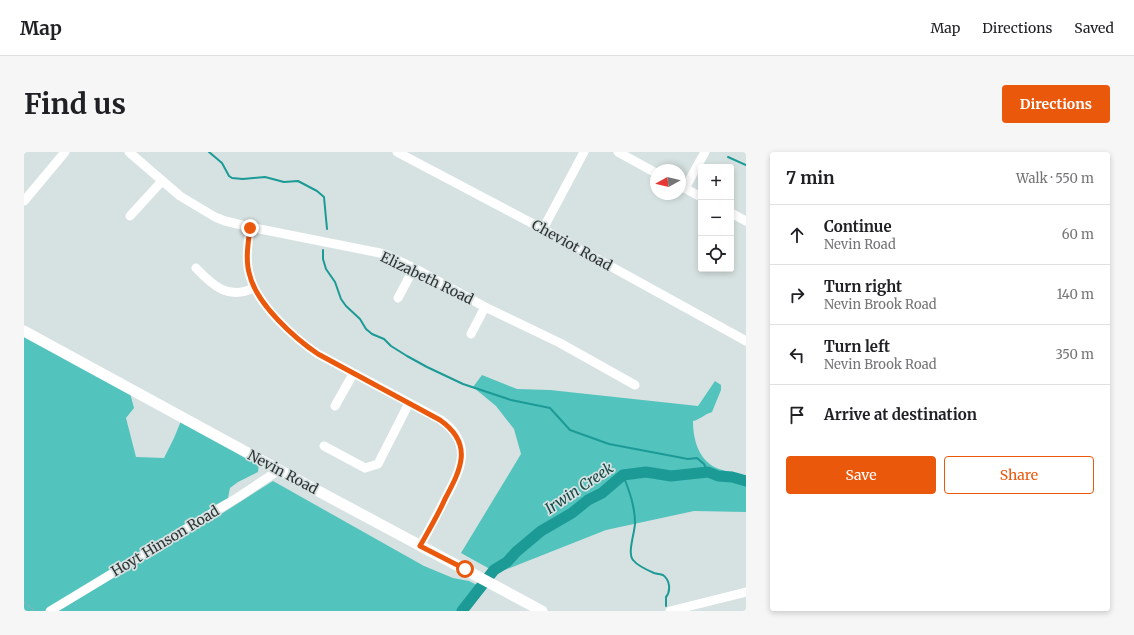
<!DOCTYPE html>
<meta charset="utf-8">
<style>
:root{--surface:#fff;--page:#f6f6f6;--text:#202124;--muted:#757577;--line:#e0e0e0;--accent:#ea580c}
body{margin:0;font-family:Merriweather,serif;background:var(--page);color:var(--text)}
.controls{position:absolute;right:12px;top:12px;display:grid;overflow:hidden;border-radius:4px;box-shadow:0 2px 6px #0003}
.controls button{width:36px;height:36px;display:grid;place-items:center;padding:0;border:0;border-bottom:1px solid var(--line);background:var(--surface);color:var(--text);font:20px sans-serif}
.compass{position:absolute;left:626px;top:12px;width:36px;height:36px;border-radius:50%;background:var(--surface);box-shadow:0 2px 6px #0003;rotate:262deg}
.stop{position:absolute;width:12px;height:12px;margin:-9px;border:3px solid #ea580c;border-radius:50%;background:#fff}
.stop.end{background:#ea580c;border-color:#fff;box-shadow:0 1px 4px #0008}
.list{margin:0;padding:0;list-style:none}
h2{display:flex;justify-content:space-between;align-items:center;height:52px;margin:0;padding:0 16px;font-size:17px}
h2 small{font-size:13px;font-weight:400;color:var(--muted)}
.list li{display:grid;grid-template-columns:26px 1fr auto;gap:12px;align-items:center;box-sizing:border-box;height:60px;padding:0 16px;border-top:1px solid var(--line)}
.list b{display:block;font-size:15px;white-space:nowrap}
.list p{margin:0;font-size:13px;white-space:nowrap;color:var(--muted)}
.list em{font-size:13px;font-style:normal;color:var(--muted)}
.actions{display:flex;gap:8px;padding:12px 16px}
.actions a{flex:1;padding:9px 0;border:1px solid var(--accent);border-radius:4px;text-align:center;font-size:14px;color:var(--accent)}
.actions .main{background:var(--accent);color:#fff}
.icon{flex:none;width:22px;height:22px;fill:none;stroke:currentColor;stroke-width:2;stroke-linecap:round;stroke-linejoin:round}
.map{position:relative;flex:none;width:722px;height:459px;overflow:hidden;border-radius:4px}
header{display:flex;align-items:center;gap:24px;box-sizing:border-box;height:56px;padding:0 20px;background:var(--surface);border-bottom:1px solid var(--line)}
header strong{font-size:19px}
nav{display:flex;gap:22px;margin-inline-start:auto;font-size:14px}
.intro{display:flex;align-items:center;justify-content:space-between;box-sizing:border-box;height:96px;padding:0 24px}
h1{margin:0;font-size:28px}
.button{padding:10px 18px;border-radius:4px;background:var(--accent);color:#fff;font-size:14px;font-weight:700}
main{display:flex;gap:24px;padding:0 24px}
aside{flex:1;background:var(--surface);border-radius:4px;box-shadow:0 2px 6px #0003}
.map>svg:first-child{display:block}
.forest{fill:#52c3bd}
.lines{fill:none;stroke-linecap:round;stroke-linejoin:round}
.stream{stroke:#1c9a96;stroke-width:2}
.river{stroke:#1c9a96;stroke-width:11}
.path{stroke:#a4adac;stroke-width:1;stroke-dasharray:3 2;stroke-linecap:butt}
.minor{stroke:#fff;stroke-width:9}
.major{stroke:#fff;stroke-width:11}
.route{stroke:#ea580c;stroke-width:5}
.labels{text-anchor:middle;dominant-baseline:central;stroke-width:3.5;stroke-linejoin:round;paint-order:stroke}
.street-label{font-size:14px;fill:#2f3333;stroke:#d6e2e1}
.water-label{font-size:15px;font-style:italic;fill:#174947;stroke:#d6e2e1}
</style>
<header>
<strong>Map</strong>
<nav><a>Map</a><a>Directions</a><a>Saved</a></nav>
</header>
<div class="intro"><h1>Find us</h1><a class="button">Directions</a></div>
<main>
<div class="map">
<svg width="722" height="459" viewBox="0 0 722 459">
<rect width="100%" height="100%" fill="#d6e2e1"/>
<g class="forest">
<polygon points="0,184 106,241 110,256 102,266 112,305 140,306 150,286 157,269 235,311 234,320 214,330 206,336 204,346 186,356 191,366 249,329 400,414 429,426 445,429 457,435 438,459 0,459"/>
<path d="M 458,223 L 493,237 L 526,238 L 674,254 L 691,229 L 697,233 L 697,238 L 688,260 C 681,262 675,268 669,269 C 669,288 675,310 695,317 C 704,320 713,321 722,325 L 722,360 L 670,359 L 582,378 L 473,421 L 437,401 L 497,302 L 490,277 L 472,254 L 449,235 Z"/>
</g>
<g class="lines">
<g class="stream">
<polyline points="185,0 198,11 205,24 208,26 219,27 241,25 260,30 274,29 293,39 300,45 303,77"/>
<polyline points="704,5 722,13"/>
<polyline points="299,98 299,107 302,117 311,130 317,147 322,154 336,167 342,177 348,182 360,187 367,194 383,204 403,215 439,232 487,248 526,256 546,278 585,292 664,307 673,306 680,312 684,320"/>
<path d="M 599,323 C 605,338 611,354 611,371 C 611,380 603,401 609,408 C 613,413 623,418 630,421 C 633,422 636,422 639,423 C 646,428 647,439 642,445 L 642,454"/>
</g>
<polyline class="river" points="438,459 470,418 483,410 492,400 517,379 548,361 564,348 578,341 599,323 622,320 647,324 684,320 694,324 708,325 722,329"/>
<polyline class="path" points="0,450 11,459"/>
<g class="minor">
<polyline points="105,0 156,44 191,65 201,69 226,75 361,102 390,116 461,155 536,191 611,233"/>
<polyline points="373,0 519,77 722,189"/>
<polyline points="594,0 632,21"/>
<polyline points="657,34 677,45"/>
<polyline points="661,36 681,0"/>
<polyline points="0,49 41,0"/>
<polyline points="707,61 722,69"/>
<polyline points="106,64 138,29"/>
<path d="M 226,75 C 224,91 221,109 226,124 C 233,152 270,186 294,202 L 417,268 C 450,292 437,317 421,347 C 413,363 405,378 396,394"/>
<polyline points="519,77 560,0"/>
<path d="M 172,116 C 189,134 204,148 230,136"/>
<polyline points="374,146 390,116"/>
<polyline points="447,182 461,155"/>
<polyline points="311,254 329,222"/>
<polyline points="300,294 341,316 354,312 385,251"/>
<polyline points="26,459 213,346 255,318"/>
<polyline points="646,459 722,440"/>
</g>
<polyline class="major" points="0,179 255,318 518,459"/>
</g>
<g class="lines">
<path class="route" d="M 226,76 C 224,92 221,109 226,124 C 233,152 270,186 294,202 L 416,268 C 450,292 437,317 421,347 C 414,363 405,378 396,394 L 441,417"/>
</g>
<g class="labels">
<g class="street-label">
<text transform="translate(548 93) rotate(29)">Cheviot Road</text>
<text transform="translate(403 126) rotate(26)">Elizabeth Road</text>
<text transform="translate(259 320) rotate(28)">Nevin Road</text>
<text transform="translate(141 389) rotate(-31)">Hoyt Hinson Road</text>
</g>
<g class="water-label">
<text transform="translate(555 336) rotate(-34)">Irwin Creek</text>
</g>
</g>
</svg>
<div class="controls">
<button>+</button>
<button>−</button>
<button><svg class="icon" aria-label="locate" viewBox="0 0 24 24"><circle cx="12" cy="12" r="6"/><path d="M12 2v4M12 18v4M2 12h4M18 12h4"/></svg></button>
</div>
<svg class="compass" viewBox="-18 -18 36 36"><path d="M0-13l5 13h-10z" fill="#e53935"/><path d="M0 13l5-13h-10z" fill="#757577"/></svg>
<div class="stop" style="left:441px;top:417px"></div>
<div class="stop end" style="left:226px;top:76px"></div>
</div>
<aside>
<h2>7 min<small>Walk · 550 m</small></h2>
<ul class="list">
<li><svg class="icon" aria-label="ahead" viewBox="0 0 24 24"><path d="M12 20V5M6 11l6-6 6 6"/></svg><div><b>Continue</b><p>Nevin Road</p></div><em>60 m</em></li>
<li><svg class="icon" aria-label="right" viewBox="0 0 24 24"><path d="M7 20v-9h11M14 6l5 5-5 5"/></svg><div><b>Turn right</b><p>Nevin Brook Road</p></div><em>140 m</em></li>
<li><svg class="icon" aria-label="left" viewBox="0 0 24 24"><path d="M17 20v-9H6M10 6l-5 5 5 5"/></svg><div><b>Turn left</b><p>Nevin Brook Road</p></div><em>350 m</em></li>
<li><svg class="icon" aria-label="arrive" viewBox="0 0 24 24"><path d="M6 21V4h12l-3 4 3 4H6"/></svg><div><b>Arrive at destination</b></div></li>
</ul>
<div class="actions"><a class="main">Save</a><a>Share</a></div>
</aside>
</main>
